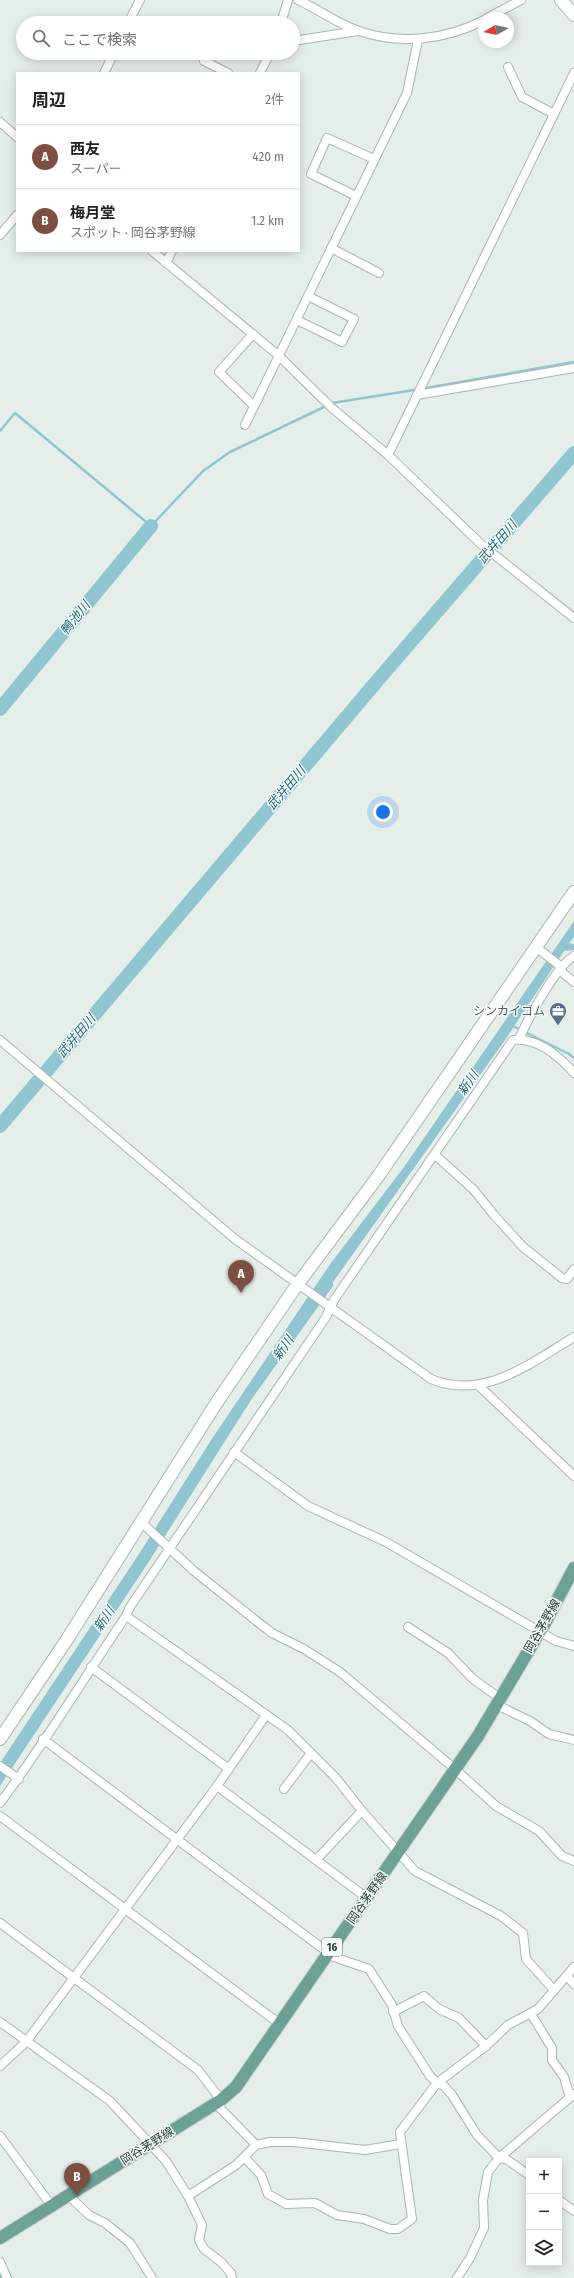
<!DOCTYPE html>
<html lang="ja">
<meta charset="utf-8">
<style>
:root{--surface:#fff;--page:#f6f6f6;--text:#202124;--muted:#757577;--line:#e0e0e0;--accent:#7d4f41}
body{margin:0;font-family:"Fira Sans Condensed","Noto Sans JP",sans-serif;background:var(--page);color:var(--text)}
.controls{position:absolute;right:12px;bottom:12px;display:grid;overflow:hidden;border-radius:0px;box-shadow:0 2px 10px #0003}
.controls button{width:36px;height:36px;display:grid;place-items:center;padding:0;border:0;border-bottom:1px solid var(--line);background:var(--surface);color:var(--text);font:20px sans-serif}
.compass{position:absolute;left:478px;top:12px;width:36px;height:36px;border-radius:50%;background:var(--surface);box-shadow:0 2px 10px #0003;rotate:261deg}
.you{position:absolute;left:383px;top:812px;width:14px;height:14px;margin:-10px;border:3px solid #fff;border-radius:50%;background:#1a73e8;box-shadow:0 0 0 6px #1a73e833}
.badge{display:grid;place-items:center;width:26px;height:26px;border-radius:50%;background:var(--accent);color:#fff;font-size:13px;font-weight:700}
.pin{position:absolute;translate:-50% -33px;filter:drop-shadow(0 1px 2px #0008)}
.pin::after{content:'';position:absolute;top:21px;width:14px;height:12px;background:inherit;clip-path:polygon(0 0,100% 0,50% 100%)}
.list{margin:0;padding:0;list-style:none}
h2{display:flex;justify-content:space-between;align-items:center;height:52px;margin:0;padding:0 16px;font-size:17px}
h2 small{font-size:13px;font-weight:400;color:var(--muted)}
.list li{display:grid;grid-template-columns:26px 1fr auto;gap:12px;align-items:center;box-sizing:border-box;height:64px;padding:0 16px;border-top:1px solid var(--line)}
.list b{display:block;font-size:15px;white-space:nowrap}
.list p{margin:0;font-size:13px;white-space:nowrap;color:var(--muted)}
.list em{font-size:13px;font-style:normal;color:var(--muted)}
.icon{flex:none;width:22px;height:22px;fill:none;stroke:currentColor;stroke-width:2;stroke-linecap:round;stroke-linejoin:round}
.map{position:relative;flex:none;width:574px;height:2278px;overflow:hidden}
.search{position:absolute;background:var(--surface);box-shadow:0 2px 10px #0003;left:16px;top:16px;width:284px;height:44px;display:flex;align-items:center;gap:10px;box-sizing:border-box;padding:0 14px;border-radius:22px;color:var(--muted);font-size:15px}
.panel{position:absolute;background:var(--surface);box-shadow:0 2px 10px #0003;left:16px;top:72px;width:284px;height:180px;border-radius:0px}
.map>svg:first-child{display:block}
.water{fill:#90c6d1}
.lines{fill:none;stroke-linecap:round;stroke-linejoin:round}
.stream{stroke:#90c6d1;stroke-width:2.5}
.river{stroke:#90c6d1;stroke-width:14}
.street-casing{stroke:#a8b6b1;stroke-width:10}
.secondary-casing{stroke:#a4b9b2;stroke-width:14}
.primary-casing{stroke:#c2cac8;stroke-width:14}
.street{stroke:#fff;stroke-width:8}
.secondary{stroke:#fff;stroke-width:12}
.primary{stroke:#6ca295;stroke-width:12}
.labels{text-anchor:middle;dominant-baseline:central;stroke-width:3;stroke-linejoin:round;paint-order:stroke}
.shield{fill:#f6faf8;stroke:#647872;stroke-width:1}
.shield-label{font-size:11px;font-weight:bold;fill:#254039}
.service-label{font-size:12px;fill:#4e5e75;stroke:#f6faf8;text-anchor:end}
.street-label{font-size:12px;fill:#254039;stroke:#f6faf8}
.water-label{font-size:13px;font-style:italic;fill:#206b7b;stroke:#f6faf8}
</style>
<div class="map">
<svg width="574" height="2278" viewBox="0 0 574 2278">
<rect width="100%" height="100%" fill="#e6eeea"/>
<polygon class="water" points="574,921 574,937 569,943 574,944 574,950 564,951 505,1040 333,1282 333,1286 251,1400 148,1563 0,1786 0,1763 139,1554 213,1437 331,1263 404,1167"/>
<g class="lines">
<g class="stream">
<polyline points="426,388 574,362"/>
<polyline points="332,403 414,390"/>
<polyline points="0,431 15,413 151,526 203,471 230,452 324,407"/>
<polyline points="511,1025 569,1054 574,1058"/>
<polyline points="0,2275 1,2278"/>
</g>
<g class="river">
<polyline points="0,709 151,526"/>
<polyline points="0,1126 383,674 574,453"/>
</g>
<defs>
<g id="street">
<path d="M 298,0 C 318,9 338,24 359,31 C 400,45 446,40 484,20"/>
<polyline points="487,18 521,0"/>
<polyline points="128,23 140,0"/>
<polyline points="281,23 288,0"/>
<polyline points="293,41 358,31"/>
<polyline points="204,61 228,73"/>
<polyline points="508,67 522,97 554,114"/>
<polyline points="104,73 114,53"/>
<polyline points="260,73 270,53"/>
<polyline points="0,122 17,137"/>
<polyline points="356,196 311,174 327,138 374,159"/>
<polyline points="0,235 17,215"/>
<polyline points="331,248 379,273"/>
<polyline points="152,251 278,355 332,408 388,455 482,545 574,618"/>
<polyline points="166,263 172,251"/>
<polyline points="297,320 342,342 354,319 308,296"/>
<polyline points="253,334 219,372 254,406"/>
<polyline points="417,395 574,368"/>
<polyline points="245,425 407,93 418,40"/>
<polyline points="388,455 574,73"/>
<polyline points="536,947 559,965 563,973 574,982"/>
<path d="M 519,1039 C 528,1019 556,966 574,956"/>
<path d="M 0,1040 L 235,1239 L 431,1379 C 483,1401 531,1363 574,1337"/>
<polyline points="435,1155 473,1189 494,1215 523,1247 562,1278 567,1279 574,1269"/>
<polyline points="478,1385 574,1476"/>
<polyline points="234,1452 308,1506 386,1542 556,1641 574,1646"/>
<polyline points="141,1522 194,1571 259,1623 272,1633 304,1649 340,1672 455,1769 496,1806 539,1831 562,1856 574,1861"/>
<polyline points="126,1616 288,1730 336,1778 362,1811 415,1871 501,1916 523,1933 526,1959 553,1989"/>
<polyline points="408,1627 448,1653 473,1679 501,1699"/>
<polyline points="91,1667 229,1769"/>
<polyline points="497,1705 530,1721 549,1734 574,1740"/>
<polyline points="43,1739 334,1957 369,1969 392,2005 398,2026 430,2076 437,2083 444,2086 452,2095 477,2135 499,2158 506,2159 529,2175"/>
<polyline points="0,1766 19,1779"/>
<polyline points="217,1786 367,1898"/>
<polyline points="284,1789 311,1753"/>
<path d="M 0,1803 C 45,1743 84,1678 126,1616 L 130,1607 L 326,1317 L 334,1300 L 513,1040 C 538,1037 559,1056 574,1073"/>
<polyline points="0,1816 280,2024"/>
<polyline points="316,1860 362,1811"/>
<polyline points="0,1923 198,2070 221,2100 220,2108 256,2145"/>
<polyline points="567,1976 574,1984"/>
<polyline points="393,2012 424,1996 439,2009 459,2018 486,2046"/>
<polyline points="531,2014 552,2048 552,2060 564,2077 570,2097"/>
<polyline points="0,2022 110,2101 166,2161 188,2196 202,2225 199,2240 204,2249 221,2262 231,2273 232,2278"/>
<polyline points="0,2066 26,2042 217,1786 266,1715"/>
<polyline points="0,2136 51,2205"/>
<polyline points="245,2158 261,2175 268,2194 286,2204 315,2203 337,2215 364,2219 390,2229 398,2229 412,2219 400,2132 437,2083 486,2046 508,2025 538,2009 574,1967"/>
<polyline points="68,2195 89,2215 105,2223 130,2243 152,2278"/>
<polyline points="188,2196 236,2165 256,2145 270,2142 294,2142 365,2150 400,2144"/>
<polyline points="559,2200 574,2211"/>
<polyline points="0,2262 7,2278"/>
<polyline points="457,2278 470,2258 484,2228 483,2200 488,2172 499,2158 574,2094"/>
</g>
<g id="secondary">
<polyline points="561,0 574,15"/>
<polyline points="0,1739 66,1641 217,1402 297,1285 379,1175 574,892"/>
</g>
<polyline id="primary" points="0,2238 221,2100 236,2087 478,1736 545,1623 574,1568"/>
</defs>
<use href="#street" class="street-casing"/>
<use href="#secondary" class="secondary-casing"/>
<use href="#primary" class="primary-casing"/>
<use href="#street" class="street"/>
<use href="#secondary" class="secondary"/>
<use href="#primary" class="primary"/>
</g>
<defs>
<symbol id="office-pin" viewBox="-11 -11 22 30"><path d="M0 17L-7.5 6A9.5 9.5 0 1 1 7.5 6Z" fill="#5c6f8a" stroke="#f6faf8"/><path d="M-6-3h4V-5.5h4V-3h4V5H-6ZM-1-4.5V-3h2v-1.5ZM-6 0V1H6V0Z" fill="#fff"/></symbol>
</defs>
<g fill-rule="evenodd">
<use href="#office-pin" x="548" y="1001" width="20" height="27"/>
</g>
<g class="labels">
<rect class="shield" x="322" y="1938" width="20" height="18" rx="3"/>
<g class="shield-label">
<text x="332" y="1947">16</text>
</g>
<g class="service-label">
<text x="545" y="1011">シンカイゴム</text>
</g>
<g class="street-label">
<text transform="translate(542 1626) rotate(-60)">岡谷茅野線</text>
<text transform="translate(367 1898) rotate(-55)">岡谷茅野線</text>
<text transform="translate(147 2146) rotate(-32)">岡谷茅野線</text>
</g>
<g class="water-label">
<text transform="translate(497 542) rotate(-49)">武井田川</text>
<text transform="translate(75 618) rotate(-51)">鴨池川</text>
<text transform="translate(286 788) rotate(-50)">武井田川</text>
<text transform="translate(76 1036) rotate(-50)">武井田川</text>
<text transform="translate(468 1083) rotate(-56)">新川</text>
<text transform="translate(283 1348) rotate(-55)">新川</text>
<text transform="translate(104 1619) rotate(-56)">新川</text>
</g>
</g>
</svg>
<div class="controls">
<button>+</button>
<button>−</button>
<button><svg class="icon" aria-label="layers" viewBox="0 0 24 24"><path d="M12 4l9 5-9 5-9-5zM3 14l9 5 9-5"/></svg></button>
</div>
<svg class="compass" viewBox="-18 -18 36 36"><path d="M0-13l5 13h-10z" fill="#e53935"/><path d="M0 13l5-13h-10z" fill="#757577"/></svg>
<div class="you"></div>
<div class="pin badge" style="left:241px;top:1293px">A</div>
<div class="pin badge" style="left:77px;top:2196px">B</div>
<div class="search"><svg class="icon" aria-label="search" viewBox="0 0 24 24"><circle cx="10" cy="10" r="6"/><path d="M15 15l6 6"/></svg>ここで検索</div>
<section class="panel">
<h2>周辺<small>2件</small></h2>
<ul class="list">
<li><span class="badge">A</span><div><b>西友</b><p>スーパー</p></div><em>420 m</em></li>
<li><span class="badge">B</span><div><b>梅月堂</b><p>スポット · 岡谷茅野線</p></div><em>1.2 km</em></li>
</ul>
</section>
</div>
